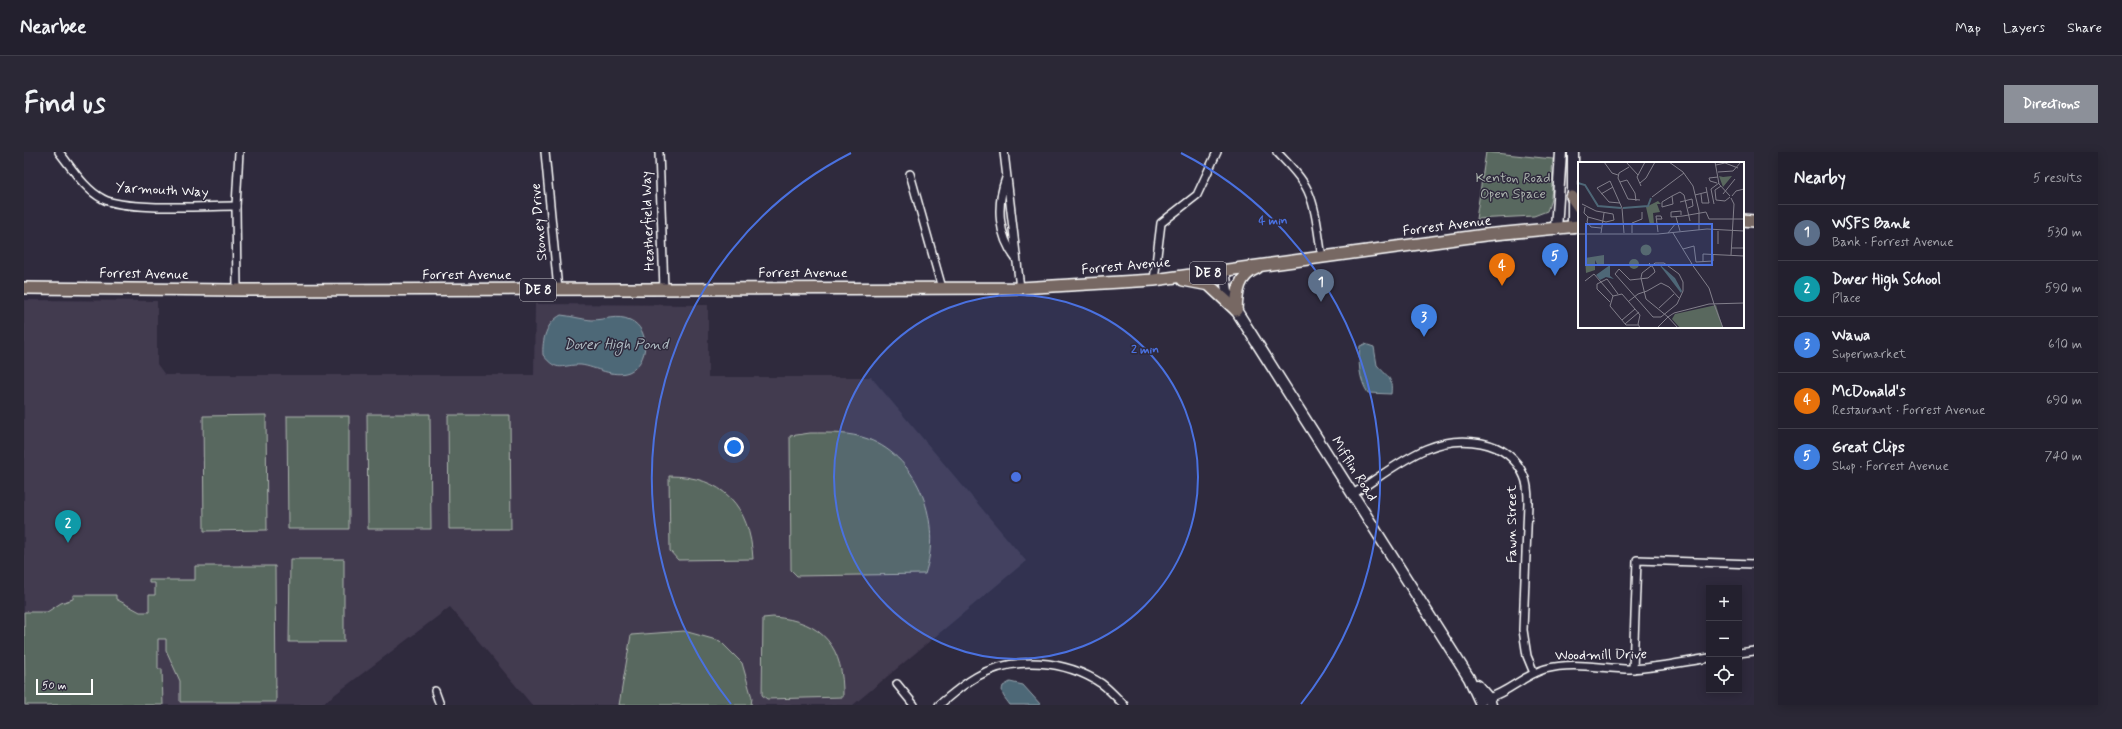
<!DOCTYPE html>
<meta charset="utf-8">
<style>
:root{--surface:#23202e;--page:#2b2836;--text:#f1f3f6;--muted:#a3a3aa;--line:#403e4a;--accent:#8c9099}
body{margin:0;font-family:Mynerve,sans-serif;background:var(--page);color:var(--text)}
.controls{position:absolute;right:12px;bottom:12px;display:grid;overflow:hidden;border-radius:0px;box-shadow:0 2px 10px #0003}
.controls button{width:36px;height:36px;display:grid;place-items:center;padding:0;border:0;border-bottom:1px solid var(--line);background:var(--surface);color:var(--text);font:20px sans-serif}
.scale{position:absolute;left:12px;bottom:10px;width:57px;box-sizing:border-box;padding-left:4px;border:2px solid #fff;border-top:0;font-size:11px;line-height:14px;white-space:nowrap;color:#fff;-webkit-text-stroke:3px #2f2a3d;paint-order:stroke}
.you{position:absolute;left:710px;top:295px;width:14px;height:14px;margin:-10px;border:3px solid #fff;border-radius:50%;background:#1a73e8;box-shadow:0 0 0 6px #1a73e833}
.badge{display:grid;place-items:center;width:26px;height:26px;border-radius:50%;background:var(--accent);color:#fff;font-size:13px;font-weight:700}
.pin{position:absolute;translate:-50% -33px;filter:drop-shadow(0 1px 2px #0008)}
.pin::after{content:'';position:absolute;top:21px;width:14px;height:12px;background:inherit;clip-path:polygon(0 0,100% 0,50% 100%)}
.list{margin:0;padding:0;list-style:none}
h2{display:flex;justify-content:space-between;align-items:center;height:52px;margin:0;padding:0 16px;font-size:17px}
h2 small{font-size:13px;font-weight:400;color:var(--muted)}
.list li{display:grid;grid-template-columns:26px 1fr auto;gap:12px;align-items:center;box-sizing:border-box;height:56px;padding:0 16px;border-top:1px solid var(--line)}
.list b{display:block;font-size:15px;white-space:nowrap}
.list p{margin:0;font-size:13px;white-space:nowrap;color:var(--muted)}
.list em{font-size:13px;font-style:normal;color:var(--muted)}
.icon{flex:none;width:22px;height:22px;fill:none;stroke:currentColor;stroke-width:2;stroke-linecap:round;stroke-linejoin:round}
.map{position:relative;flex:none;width:1730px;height:553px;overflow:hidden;border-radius:0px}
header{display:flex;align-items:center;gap:24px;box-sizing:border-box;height:56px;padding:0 20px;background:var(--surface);border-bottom:1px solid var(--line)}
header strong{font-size:19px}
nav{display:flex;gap:22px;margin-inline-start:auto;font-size:14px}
.intro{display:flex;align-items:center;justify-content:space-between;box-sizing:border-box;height:96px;padding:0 24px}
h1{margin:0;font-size:28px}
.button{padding:10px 18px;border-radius:0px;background:var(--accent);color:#fff;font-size:14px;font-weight:700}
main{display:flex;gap:24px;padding:0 24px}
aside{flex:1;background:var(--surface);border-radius:0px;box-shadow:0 2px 10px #0003}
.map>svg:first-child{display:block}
.built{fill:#423a50}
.green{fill:#59685e;stroke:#acb4ae}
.water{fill:#4e6777;stroke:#95a4ad}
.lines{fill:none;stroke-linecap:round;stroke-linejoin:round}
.minor-casing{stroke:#fff;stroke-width:10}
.secondary-casing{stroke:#fff;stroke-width:13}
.trunk-casing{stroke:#fff;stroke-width:14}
.minor{stroke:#2f2a3d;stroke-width:7}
.secondary{stroke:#2f2a3d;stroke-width:10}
.trunk{stroke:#776864;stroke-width:11}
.ring{fill:none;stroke:#4a71e0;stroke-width:2}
.labels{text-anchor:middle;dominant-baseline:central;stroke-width:3;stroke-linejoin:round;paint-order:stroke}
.shield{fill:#2f2a3d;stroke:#c1bfc5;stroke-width:1}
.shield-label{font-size:13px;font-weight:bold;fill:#fff}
.park-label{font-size:14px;fill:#acb4ae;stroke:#2f2a3d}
.street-label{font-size:14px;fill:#fff;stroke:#2f2a3d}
.water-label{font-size:15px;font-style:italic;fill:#afbbc2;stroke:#2f2a3d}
.inset-river{fill:none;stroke:#4e6777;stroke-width:2}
.inset-road{fill:none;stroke:#827f8b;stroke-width:1}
.view{fill:#4a71e0;fill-opacity:0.15;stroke:#4a71e0;stroke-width:2}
.inset-edge{fill:none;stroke:#fff;stroke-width:2}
.centre{fill:#4a71e0;stroke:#2f2a3d;stroke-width:2}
.ring-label{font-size:12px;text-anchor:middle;font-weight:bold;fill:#4a71e0;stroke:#2f2a3d;stroke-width:3;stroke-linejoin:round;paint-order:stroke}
</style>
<header>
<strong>Nearbee</strong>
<nav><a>Map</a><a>Layers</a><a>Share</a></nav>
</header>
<div class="intro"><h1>Find us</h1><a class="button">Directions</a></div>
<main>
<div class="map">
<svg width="1730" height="553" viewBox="0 0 1730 553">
<rect width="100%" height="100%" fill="#2f2a3d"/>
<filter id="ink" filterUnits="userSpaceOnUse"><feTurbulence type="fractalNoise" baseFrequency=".025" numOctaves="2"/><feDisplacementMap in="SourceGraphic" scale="8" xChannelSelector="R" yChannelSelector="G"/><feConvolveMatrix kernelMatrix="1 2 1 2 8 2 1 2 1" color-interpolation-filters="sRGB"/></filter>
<g filter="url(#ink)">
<polygon class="built" points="0,148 133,149 133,212 141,223 510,223 511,152 684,153 684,225 847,225 1002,409 829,553 508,553 426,455 297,553 0,553"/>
<g class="green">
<path d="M 1462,0 L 1529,7 C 1527,24 1530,44 1523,59 L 1510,64 L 1452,67 Z"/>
<polygon points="343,262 406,262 407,377 344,377"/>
<polygon points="242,263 243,378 180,379 179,264"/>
<polygon points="424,263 486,263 487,377 425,377"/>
<polygon points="263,264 325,264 325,377 264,377"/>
<path d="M 786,281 C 806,281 825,280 844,287 C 896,307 918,372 901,422 L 773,424 L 767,418 L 766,284 Z"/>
<path d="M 645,324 C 699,324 726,354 729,407 L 654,408 L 646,399 Z"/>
<polygon points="266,407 320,407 320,490 265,490"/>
<polygon points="171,414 251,414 252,550 156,550 156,529 142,498 142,487 134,487 134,517 138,517 139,553 1,553 0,460 23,460 37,451 49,447 49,443 92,443 92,447 116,460 125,460 125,443 131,443 131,431 125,431 125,428 171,428"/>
<path d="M 749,465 C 800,469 820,496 819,545 L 743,547 L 738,543 L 739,466 Z"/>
<polygon points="660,479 696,489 718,511 728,546 727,553 595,553 607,483"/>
</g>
<g class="water">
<path d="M 537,163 C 547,164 557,167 567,168 C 581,168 593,162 606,168 C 627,177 625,211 605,220 C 589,226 572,215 557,213 C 538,212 534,222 519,203 C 518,188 522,171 537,163 Z"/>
<path d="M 1341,192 L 1350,195 L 1353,213 C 1363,225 1369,224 1367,242 L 1344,241 C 1335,228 1334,210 1336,194 Z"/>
<path d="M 986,530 L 999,533 L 1017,553 L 986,553 C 981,546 976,542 979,534 Z"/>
</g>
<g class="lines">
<defs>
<g id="minor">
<path d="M 35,0 C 48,16 60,37 79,47 C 101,59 183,54 212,54"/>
<polyline points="521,0 534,138"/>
<polyline points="635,0 640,137"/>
<polyline points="980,0 996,136"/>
<path d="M 1253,0 C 1264,12 1277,24 1284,39 C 1293,59 1294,83 1298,105"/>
<polyline points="886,22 918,136"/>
<path d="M 982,26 C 972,54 974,83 992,107"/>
<polyline points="1130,128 1137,71 1173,43 1193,0"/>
<polyline points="213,138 212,54 215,0"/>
<path d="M 1329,342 C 1353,327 1376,308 1402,297 C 1435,283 1484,286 1500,324 C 1504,332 1504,342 1504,351 L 1499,478 L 1503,504 L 1510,521"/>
<polyline points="1715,501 1730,499"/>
<polyline points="1609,517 1613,408 1730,412"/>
<polyline points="873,532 890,553"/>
<polyline points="411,539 416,553"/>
<path d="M 1464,546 C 1485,540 1500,523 1521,517 C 1550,509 1578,517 1606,517 C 1633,516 1659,510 1685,506"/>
<path d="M 915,553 C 927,543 938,533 952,525 C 989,503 1042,508 1078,532 C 1086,538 1093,546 1100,553"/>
</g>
<g id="secondary">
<polyline points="1549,75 1549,0"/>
<polyline points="1532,77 1537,0"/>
<polyline points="1200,118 1203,139 1212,158 1445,526 1456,550"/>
<polyline points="1453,533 1465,547 1467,553"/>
</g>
<g id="trunk">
<polyline points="1548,45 1555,55"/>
<polyline points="1719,68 1730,69"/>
<polyline points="1159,128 1185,133 1212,158"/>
<polyline points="0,136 213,138 996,136 1130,128 1461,83 1555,74"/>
<path d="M 1212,158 C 1213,140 1214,124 1233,116"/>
</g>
</defs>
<use href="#minor" class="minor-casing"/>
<use href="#secondary" class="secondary-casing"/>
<use href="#trunk" class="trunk-casing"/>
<use href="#minor" class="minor"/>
<use href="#secondary" class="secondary"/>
<use href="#trunk" class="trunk"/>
</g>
</g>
<circle cx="992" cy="325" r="182" fill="#4a71e0" fill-opacity=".12"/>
<g class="ring">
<circle cx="992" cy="325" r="182"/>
<path d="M707 552A364 364 0 0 1 827 1M1157 1A364 364 0 0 1 1277 552"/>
</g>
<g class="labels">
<g class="shield">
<rect x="1166" y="110" width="36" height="22" rx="3"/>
<rect x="496" y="127" width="36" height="22" rx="3"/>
</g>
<g class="shield-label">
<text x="1184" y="121">DE 8</text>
<text x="514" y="138">DE 8</text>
</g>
<g class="park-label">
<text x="1489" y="26">Kenton Road<tspan x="1489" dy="16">Open Space</tspan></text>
</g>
<g class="street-label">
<text transform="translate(138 38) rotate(3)">Yarmouth Way</text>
<text transform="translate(624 69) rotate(-92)">Heatherfield Way</text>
<text transform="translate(515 70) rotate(-95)">Stoney Drive</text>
<text transform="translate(1423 74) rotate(-7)">Forrest Avenue</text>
<text transform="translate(1102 114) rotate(-5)">Forrest Avenue</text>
<text x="779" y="121">Forrest Avenue</text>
<text transform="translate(120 122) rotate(1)">Forrest Avenue</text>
<text x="443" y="123">Forrest Avenue</text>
<text transform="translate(1330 317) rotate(58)">Mifflin Road</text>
<text transform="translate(1488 372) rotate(-90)">Fawn Street</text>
<text transform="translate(1577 503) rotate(-1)">Woodmill Drive</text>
</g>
<g class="water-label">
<text x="592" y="193">Dover High Pond</text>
</g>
</g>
<g transform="translate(1554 10)">
<rect width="166" height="166" fill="#2f2a3d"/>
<path d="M 141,14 L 145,15 L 154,14 L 145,25 ZM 80,39 L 83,42 L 79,42 L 82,50 L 75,51 L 76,62 L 72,63 L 68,45 ZM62.5 88a5.5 5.5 0 1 1 11 0a5.5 5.5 0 1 1-11 0ZM 26,93 L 26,102 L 19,102 L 17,98 L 17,108 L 8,111 L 7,96 ZM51 102a5 5 0 1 1 10 0a5 5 0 1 1-10 0ZM 138,143 L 145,166 L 102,166 L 94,157 L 97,152 Z" fill="#59685e"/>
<path d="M 80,101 L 97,116 L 104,129 L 103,131 ZM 32,103 L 32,114 L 36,117 L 28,115 L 22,118 L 18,113 Z" fill="#4e6777"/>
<path class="inset-river" d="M 0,21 L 7,23 L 20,44 L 43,46M 45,46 L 70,44 L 73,36"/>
<path class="inset-road" d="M 26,0 L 34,11 L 40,13M 48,0 L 60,13M 91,0 L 105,10 L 115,24 L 121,49 L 121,68M 137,0 L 141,22 L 152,34M 138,3 L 147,1 L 160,6M 51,5 L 41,11 L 40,16 L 50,37 L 62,38M 140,10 L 155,9 L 163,0M 42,20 L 49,18 L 57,31 L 58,39M 62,21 L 68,16 L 77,0M 139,21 L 132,19 L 131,16 L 140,15M 63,24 L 59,15 L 67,0M 143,24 L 137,28 L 138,38 L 147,39 L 152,35M 23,32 L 35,25M 123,32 L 124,41 L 131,41 L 128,25M 145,32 L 157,17M 117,33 L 129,30M 94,34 L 102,30 L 106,33 L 112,59M 94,34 L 95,42 L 84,45 L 84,40 ZM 154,34 L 158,29 L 166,27M 74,35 L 106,11M 102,40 L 114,37 L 115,44 L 110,46M 42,41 L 31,40 L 19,26 L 32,19 L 44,46 L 46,71M 4,42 L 18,49 L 35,52 L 36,58 L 28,60 L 10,55 L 6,51 L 7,45M 136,42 L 133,27 L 141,21M 103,53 L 103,49 L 93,50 L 93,55 L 105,54 L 128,50 L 131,57 L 166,57M 10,55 L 9,60 L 13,65 L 23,66M 98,55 L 102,69M 79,57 L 84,57 L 83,54 L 78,54 L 80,70M 23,71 L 26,51M 54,71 L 54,61 L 64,57 L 64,50M 90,71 L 98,61M 95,71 L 114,102M 0,72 L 80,72 L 129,67 L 166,69M 140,82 L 140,69M 153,86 L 166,86M 105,87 L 116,84 L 118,100M 153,93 L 156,42 L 153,36M 118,100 L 135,99 L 135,92M 125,100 L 125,92 L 166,94M 113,101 L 131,126 L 136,142M 63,116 L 64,111 L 73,104 L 76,102 L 77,101 L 86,101 L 101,112 L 105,120 L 105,129 L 99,142 L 83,155 L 75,155 L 37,112 L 41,107 L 52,118 L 70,116 L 77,110 L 76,107 L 74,104 L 73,104 L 73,103 L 71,101M 63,116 L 68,137 L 90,155 L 79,166M 7,119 L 16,112 L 35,134M 35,134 L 44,132 L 57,147 L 62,153 L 60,162 L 62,166M 35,134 L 32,144 L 48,163 L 60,163M 51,139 L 60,132 L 69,129 L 83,121 L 91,125 L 101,136M 32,140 L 19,127 L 19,122 L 29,117 L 40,132M 136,142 L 145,166M 81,146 L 96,132M 44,158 L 57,147M 47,162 L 61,150M 100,166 L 90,155 L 96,151 L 131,142 L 166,141"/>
<path class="view" d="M 8,62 L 134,62 L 134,103 L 8,103 Z"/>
<rect width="166" height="166" class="inset-edge"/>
</g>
<circle cx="992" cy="325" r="6" class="centre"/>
<g class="ring-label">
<text x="1249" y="72">4 min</text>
<text x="1121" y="201">2 min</text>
</g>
</svg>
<div class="controls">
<button>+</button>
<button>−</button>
<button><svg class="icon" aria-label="locate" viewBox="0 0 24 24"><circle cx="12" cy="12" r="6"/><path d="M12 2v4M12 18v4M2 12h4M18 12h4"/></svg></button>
</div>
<div class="scale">50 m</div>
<div class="you"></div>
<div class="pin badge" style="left:1297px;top:150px;background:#5c6f8a">1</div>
<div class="pin badge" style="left:44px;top:391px;background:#0f9aa8">2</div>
<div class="pin badge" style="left:1400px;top:185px;background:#3f7fe0">3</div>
<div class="pin badge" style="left:1478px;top:134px;background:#e8710a">4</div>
<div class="pin badge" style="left:1531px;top:124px;background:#3f7fe0">5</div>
</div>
<aside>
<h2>Nearby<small>5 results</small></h2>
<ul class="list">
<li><span class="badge" style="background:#5c6f8a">1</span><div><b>WSFS Bank</b><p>Bank · Forrest Avenue</p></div><em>530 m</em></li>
<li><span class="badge" style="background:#0f9aa8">2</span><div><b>Dover High School</b><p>Place</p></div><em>590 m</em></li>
<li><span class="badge" style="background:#3f7fe0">3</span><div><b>Wawa</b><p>Supermarket</p></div><em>610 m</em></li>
<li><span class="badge" style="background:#e8710a">4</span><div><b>McDonald's</b><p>Restaurant · Forrest Avenue</p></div><em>690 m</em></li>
<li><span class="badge" style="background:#3f7fe0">5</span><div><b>Great Clips</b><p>Shop · Forrest Avenue</p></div><em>740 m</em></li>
</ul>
</aside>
</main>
